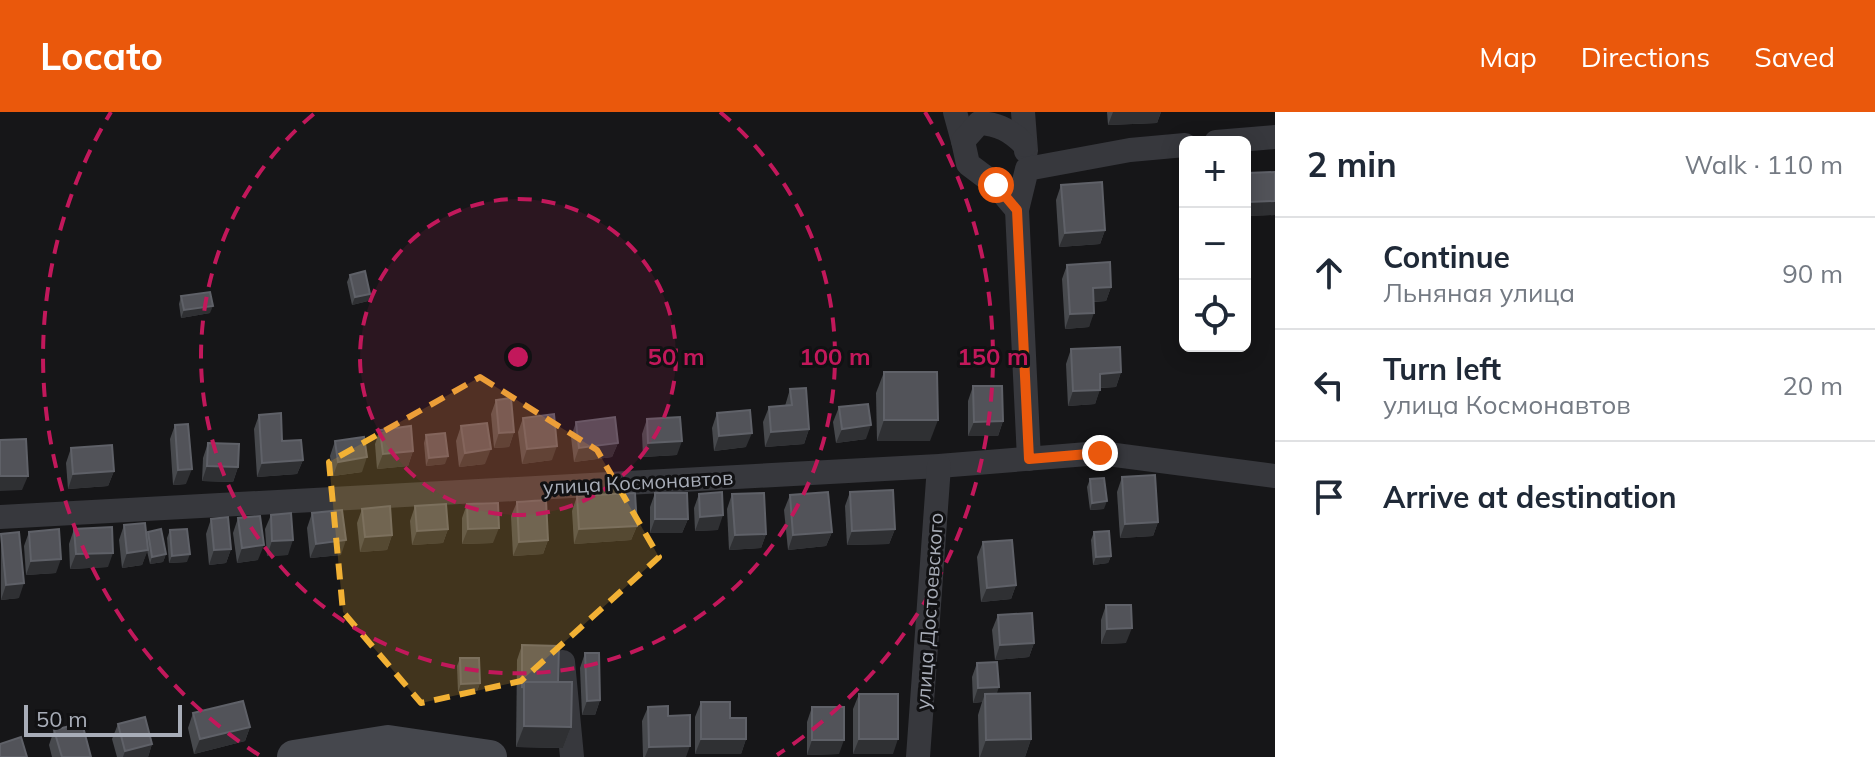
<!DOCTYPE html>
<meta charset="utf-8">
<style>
:root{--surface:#fff;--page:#f2f2f3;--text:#1f2937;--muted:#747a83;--line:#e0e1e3;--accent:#ea580c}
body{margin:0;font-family:Mulish,sans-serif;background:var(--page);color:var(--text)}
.controls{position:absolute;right:24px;top:24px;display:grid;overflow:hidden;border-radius:12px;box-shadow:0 4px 20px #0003}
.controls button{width:72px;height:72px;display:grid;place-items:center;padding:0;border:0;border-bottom:2px solid var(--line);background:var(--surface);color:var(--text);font:40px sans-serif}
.scale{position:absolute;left:24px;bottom:20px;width:158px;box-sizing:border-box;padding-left:8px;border:4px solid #a8adb8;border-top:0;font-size:22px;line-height:28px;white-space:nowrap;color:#a8adb8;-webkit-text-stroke:6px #111113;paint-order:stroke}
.stop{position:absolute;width:24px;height:24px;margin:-18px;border:6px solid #ea580c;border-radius:50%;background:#fff}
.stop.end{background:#ea580c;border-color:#fff;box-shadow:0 2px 8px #0008}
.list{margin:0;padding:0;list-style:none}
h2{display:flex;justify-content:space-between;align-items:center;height:104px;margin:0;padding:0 32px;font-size:34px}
h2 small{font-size:26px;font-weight:400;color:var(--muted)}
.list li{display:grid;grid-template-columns:52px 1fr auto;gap:24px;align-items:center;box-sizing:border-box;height:112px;padding:0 32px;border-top:2px solid var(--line)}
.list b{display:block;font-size:30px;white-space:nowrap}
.list p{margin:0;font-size:26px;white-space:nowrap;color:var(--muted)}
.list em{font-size:26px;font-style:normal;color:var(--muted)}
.icon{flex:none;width:44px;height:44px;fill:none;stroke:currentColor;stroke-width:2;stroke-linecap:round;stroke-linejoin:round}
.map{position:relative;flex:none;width:1275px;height:645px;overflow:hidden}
header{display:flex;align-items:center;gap:48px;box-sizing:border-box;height:112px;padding:0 40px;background:var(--accent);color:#fff}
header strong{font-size:38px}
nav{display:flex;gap:44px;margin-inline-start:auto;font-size:28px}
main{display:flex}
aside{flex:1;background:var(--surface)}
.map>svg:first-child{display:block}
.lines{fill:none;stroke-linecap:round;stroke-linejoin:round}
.minor{stroke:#37383d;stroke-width:24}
.secondary{stroke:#45474d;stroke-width:34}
.wall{fill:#47494d}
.shaded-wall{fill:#2f3033}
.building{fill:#525359;stroke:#5f6168;stroke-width:2}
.route{stroke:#ea580c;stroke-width:10}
.marked{fill:#f2b134;fill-opacity:0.2;stroke:#f2b134;stroke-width:6;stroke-dasharray:16 10;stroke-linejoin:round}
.ring{fill:none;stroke:#c2185b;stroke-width:4;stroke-dasharray:14 10}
.labels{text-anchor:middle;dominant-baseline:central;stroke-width:6;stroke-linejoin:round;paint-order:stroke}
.street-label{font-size:20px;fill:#a8adb8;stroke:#111113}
.centre{fill:#c2185b;stroke:#111113;stroke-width:4}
.ring-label{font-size:24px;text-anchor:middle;font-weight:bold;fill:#c2185b;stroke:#111113;stroke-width:6;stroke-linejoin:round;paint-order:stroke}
</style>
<header>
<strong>Locato</strong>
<nav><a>Map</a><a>Directions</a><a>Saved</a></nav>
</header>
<main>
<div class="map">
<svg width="1275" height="645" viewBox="0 0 1275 645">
<rect width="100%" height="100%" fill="#161618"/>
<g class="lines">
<g class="minor">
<polyline points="955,0 963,29"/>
<polyline points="1023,0 1026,39"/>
<polyline points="1216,30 1275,25"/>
<path d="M 1017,98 L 996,73 L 968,52 L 963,29 L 979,11 C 999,12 1011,19 1025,33"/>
<polyline points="1029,347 1017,98 1027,57 1130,38 1185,33"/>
<polyline points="0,405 939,354 1100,341 1275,364"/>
<polyline points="563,550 572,645"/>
<polyline points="918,645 939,354"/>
</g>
<polyline class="secondary" points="294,645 388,630 490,645"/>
</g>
<g class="wall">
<polygon points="1107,0 1161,0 1157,11 1108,13"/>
<polygon points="1247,61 1275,103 1245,104 1245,68"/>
<polygon points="1061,73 1105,118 1100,132 1059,135 1056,88"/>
<polygon points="1185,73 1185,106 1184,106 1182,80"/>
<polygon points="1067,153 1111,175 1106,189 1094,190 1089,215 1065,217 1062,167"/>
<polygon points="350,163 370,182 368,189 352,193 347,170"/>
<polygon points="181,184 210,201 181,206 179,192"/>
<polygon points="1071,237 1121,260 1116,275 1100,276 1095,292 1068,294 1066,252"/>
<polygon points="884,260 930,329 877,329 876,281"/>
<polygon points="973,274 1003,309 998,324 968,324 968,289"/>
<polygon points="790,277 809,317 804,332 765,335 763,310 769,295 785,294"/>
<polygon points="496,288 514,320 509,335 494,336 491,302"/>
<polygon points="839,295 866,327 836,331 833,310"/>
<polygon points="717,301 746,335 714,339 712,316"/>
<polygon points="259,303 282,329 303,348 297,362 257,365 254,317"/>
<polygon points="523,306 552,348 522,352 518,320"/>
<polygon points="647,307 677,343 643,345 642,322"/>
<polygon points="576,310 618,331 612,345 574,350 571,325"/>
<polygon points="175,313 186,372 173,373 170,327"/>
<polygon points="461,314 485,352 459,355 456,329"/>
<polygon points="380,318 413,339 408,354 377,357 375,332"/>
<polygon points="426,323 445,352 426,354 424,331"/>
<polygon points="335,329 362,360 333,364 330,344"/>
<polygon points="208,331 238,355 233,370 202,369 203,346"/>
<polygon points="71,336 114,359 108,374 68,377 66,351"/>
<polygon points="1122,365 1158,410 1153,424 1120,426 1117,380"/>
<polygon points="1090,367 1104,397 1090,398 1087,375"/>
<polygon points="850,380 895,417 889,432 847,433 845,394"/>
<polygon points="655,381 688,407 682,421 650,421 650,395"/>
<polygon points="699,382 718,418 695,419 694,396"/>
<polygon points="732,382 766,422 761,436 729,438 727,397"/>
<polygon points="790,383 832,420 826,434 788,438 784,398"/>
<polygon points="577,384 637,414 631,428 574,432 572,399"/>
<polygon points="517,390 548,428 543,442 513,444 511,404"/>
<polygon points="467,392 493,431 462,432 462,406"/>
<polygon points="415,394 448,417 443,431 412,433 410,409"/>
<polygon points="362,397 392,423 387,438 360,440 357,411"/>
<polygon points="312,401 341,443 310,446 307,416"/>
<polygon points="271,403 288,443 267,444 265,417"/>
<polygon points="238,406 258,448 237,451 233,421"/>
<polygon points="211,407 231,437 226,451 209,453 206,422"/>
<polygon points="124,413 146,425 148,420 166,442 163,450 150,452 147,439 142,453 122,456 119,428"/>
<polygon points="74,417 108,455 70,457 69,432"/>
<polygon points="170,418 187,450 169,451 167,426"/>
<polygon points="29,420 56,461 26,463 24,434"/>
<polygon points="1094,420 1111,444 1108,451 1093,453 1091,428"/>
<polygon points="1,422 19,486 1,488"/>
<polygon points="983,430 1016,473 1011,487 981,490 977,445"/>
<polygon points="1106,493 1126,531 1101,532 1101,508"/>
<polygon points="998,503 1034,531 1029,545 995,548 992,518"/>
<polygon points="522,533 558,570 571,615 563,636 516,635 517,548"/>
<polygon points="585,541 600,588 595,603 582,603 580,556"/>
<polygon points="460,546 480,571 477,579 458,580 457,554"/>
<polygon points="977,551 996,582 1031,627 1025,645 979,645 978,603 982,590 973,591 972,565"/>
<polygon points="859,582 893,642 853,642 853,597"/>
<polygon points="701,590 730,606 746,627 741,642 695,642 695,605"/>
<polygon points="648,595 668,604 686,645 643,645 642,609"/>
<polygon points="812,595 839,642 807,643 807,610"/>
<polygon points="193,601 250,615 245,629 194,642 188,616"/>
<polygon points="118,612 152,632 148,645 117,645 112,627"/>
<polygon points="54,618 91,645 52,645 49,633"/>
</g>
<g class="shaded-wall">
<polygon points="1113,0 1161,0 1157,11 1108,13"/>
<polygon points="1275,89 1275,103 1245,104 1245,100 1249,90"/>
<polygon points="1105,118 1100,132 1059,135 1065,121"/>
<polygon points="1111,175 1106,189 1087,190 1093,176"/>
<polygon points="370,182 368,189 352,193 355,185"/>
<polygon points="213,194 210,201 181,206 184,198"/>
<polygon points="1094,201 1089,215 1065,217 1070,202"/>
<polygon points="1121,260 1116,275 1094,276 1100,262"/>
<polygon points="1100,278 1095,292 1068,294 1073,279"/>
<polygon points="884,308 938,308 930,329 877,329"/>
<polygon points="1003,309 998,324 968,324 974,310"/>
<polygon points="871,313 866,327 836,331 842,317"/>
<polygon points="809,317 804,332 765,335 771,320"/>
<polygon points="514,320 509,335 494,336 499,321"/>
<polygon points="752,321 746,335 714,339 719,324"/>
<polygon points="682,329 677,343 643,345 648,331"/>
<polygon points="618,331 612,345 574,350 579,336"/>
<polygon points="557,334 552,348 522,352 527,337"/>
<polygon points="491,337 485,352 459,355 465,341"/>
<polygon points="413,339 408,354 377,357 383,342"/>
<polygon points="448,344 445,352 426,354 429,346"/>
<polygon points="367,345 362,360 333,364 338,350"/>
<polygon points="303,348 297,362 257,365 262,351"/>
<polygon points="207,354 238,355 233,370 202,369"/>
<polygon points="192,357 186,372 173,373 178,358"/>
<polygon points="114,359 108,374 68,377 73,362"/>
<polygon points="0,364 28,364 22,378 0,379"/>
<polygon points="1107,389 1104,397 1090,398 1092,391"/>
<polygon points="723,403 718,418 695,419 700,405"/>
<polygon points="655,407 688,407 682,421 650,421"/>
<polygon points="1158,410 1153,424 1120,426 1125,412"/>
<polygon points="637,414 631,428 574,432 579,417"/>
<polygon points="499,416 493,431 462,432 468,417"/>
<polygon points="448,417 443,431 412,433 417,419"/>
<polygon points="895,417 889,432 847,433 852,419"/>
<polygon points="832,420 826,434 788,438 793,423"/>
<polygon points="766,422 761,436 729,438 735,423"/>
<polygon points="392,423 387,438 360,440 365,425"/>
<polygon points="293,428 288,443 267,444 272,429"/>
<polygon points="346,428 341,443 310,446 316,432"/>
<polygon points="548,428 543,442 513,444 519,430"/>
<polygon points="264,433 258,448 237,451 242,436"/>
<polygon points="231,437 226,451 209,453 214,438"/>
<polygon points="148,438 142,453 122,456 127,441"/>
<polygon points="113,441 108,455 70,457 76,442"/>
<polygon points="166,442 163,450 150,452 152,445"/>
<polygon points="190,442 187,450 169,451 172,444"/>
<polygon points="1111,444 1108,451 1093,453 1096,445"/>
<polygon points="61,447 56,461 26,463 31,449"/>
<polygon points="24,471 19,486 1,488 6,473"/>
<polygon points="1016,473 1011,487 981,490 987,476"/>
<polygon points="1132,516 1126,531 1101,532 1107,517"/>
<polygon points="1034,531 1029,545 995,548 1000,533"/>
<polygon points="480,571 477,579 458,580 461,572"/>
<polygon points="999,575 994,590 985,582 982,590 973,591 978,576"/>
<polygon points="600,588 595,603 582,603 587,589"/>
<polygon points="524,614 571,615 563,636 516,635"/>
<polygon points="250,615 245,629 194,642 200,627"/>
<polygon points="701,627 746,627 741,642 695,642"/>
<polygon points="859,627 898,627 893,642 853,642"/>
<polygon points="1031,627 1025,645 980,645 986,628"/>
<polygon points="812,628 844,628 839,642 807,643"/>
<polygon points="152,632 148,645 123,645 125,639"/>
<polygon points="690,634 686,645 645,645 649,635"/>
</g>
<g class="building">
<polygon points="1275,60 1275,89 1249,90 1247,61"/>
<polygon points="1102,70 1105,118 1065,121 1061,73"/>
<polygon points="1110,150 1111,175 1093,176 1094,201 1070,202 1067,153"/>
<polygon points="365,159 370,182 355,185 350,163"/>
<polygon points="210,180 213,194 184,198 181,184"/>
<polygon points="1120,235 1121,260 1100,262 1100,278 1073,279 1071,237"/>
<polygon points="884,260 937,260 938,308 884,308"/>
<polygon points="973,274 1002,274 1003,309 974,310"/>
<polygon points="806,276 809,317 771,320 769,295 792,293 790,277"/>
<polygon points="511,286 514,320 499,321 496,288"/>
<polygon points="868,292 871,313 842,317 839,295"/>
<polygon points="750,298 752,321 719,324 717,301"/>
<polygon points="281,301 282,329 301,328 303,348 262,351 259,303"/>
<polygon points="554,302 557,334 527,337 523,306"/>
<polygon points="615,305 618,331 579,336 576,310"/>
<polygon points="680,305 682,329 648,331 647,307"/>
<polygon points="487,311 491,337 465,341 461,314"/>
<polygon points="188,312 192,357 178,358 175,313"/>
<polygon points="411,314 413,339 383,342 380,318"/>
<polygon points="445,321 448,344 429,346 426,323"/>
<polygon points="364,325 367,345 338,350 335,329"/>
<polygon points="26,327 28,364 0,364 0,328"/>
<polygon points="208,331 239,332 238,355 207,354"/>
<polygon points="112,333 114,359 73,362 71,336"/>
<polygon points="1155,363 1158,410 1125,412 1122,365"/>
<polygon points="1104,366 1107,389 1092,391 1090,367"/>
<polygon points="893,378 895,417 852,419 850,380"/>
<polygon points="722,380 723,403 700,405 699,382"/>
<polygon points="828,380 832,420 793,423 790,383"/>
<polygon points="635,381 637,414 579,417 577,384"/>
<polygon points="655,381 687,381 688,407 655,407"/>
<polygon points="764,381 766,422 735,423 732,382"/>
<polygon points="546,388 548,428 519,430 517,390"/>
<polygon points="498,391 499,416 468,417 467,392"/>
<polygon points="446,392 448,417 417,419 415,394"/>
<polygon points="390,394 392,423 365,425 362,397"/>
<polygon points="342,398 346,428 316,432 312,401"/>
<polygon points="291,401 293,428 272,429 271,403"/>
<polygon points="260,404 264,433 242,436 238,406"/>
<polygon points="228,405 231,437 214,438 211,407"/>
<polygon points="145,411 148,438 127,441 124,413"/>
<polygon points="112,415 113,441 76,442 74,417"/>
<polygon points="59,417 61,447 31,449 29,420"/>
<polygon points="161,417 166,442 152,445 148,420"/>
<polygon points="187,417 190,442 172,444 170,418"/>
<polygon points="1109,419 1111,444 1096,445 1094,420"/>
<polygon points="19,420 24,471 6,473 1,422"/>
<polygon points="1012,428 1016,473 987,476 983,430"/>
<polygon points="1106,493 1131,493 1132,516 1107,517"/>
<polygon points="1032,501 1034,531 1000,533 998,503"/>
<polygon points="522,533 559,534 558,570 524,570 522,576"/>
<polygon points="585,541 599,541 600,588 587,589"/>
<polygon points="460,546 479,546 480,571 461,572"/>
<polygon points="997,550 999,575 978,576 977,551"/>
<polygon points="524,570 572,570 571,615 524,614"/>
<polygon points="1030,581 1031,627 986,628 985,582"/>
<rect x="859" y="582" width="39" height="45"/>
<polygon points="243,589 250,615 200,627 193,601"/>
<polygon points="701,590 730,590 730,606 746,606 746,627 701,627"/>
<polygon points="668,594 668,604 690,603 690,634 649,635 648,595"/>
<rect x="812" y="595" width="32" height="33"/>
<polygon points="145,605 152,632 125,639 118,612"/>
<polygon points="82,611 91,645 62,645 54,618"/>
<polygon points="21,625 27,645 0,645 0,632"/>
</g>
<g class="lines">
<polyline class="route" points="996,73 1017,98 1029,347 1100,341"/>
</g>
<path class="marked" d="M 480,265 L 597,338 L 659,445 L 521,569 L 421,591 L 343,500 L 329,350 Z"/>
<circle cx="518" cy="245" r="158" fill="#c2185b" fill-opacity=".12"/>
<g class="ring">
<circle cx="518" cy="245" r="158"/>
<path d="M720 0A317 317 0 1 1 316 0"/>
<path d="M259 643A475 475 0 0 1 111 0M925 0A475 475 0 0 1 777 643"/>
</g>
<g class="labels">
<g class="street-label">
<text transform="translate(638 370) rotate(-3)">улица Космонавтов</text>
<text transform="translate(929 499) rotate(-86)">улица Достоевского</text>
</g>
</g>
<circle cx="518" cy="245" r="12" class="centre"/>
<g class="ring-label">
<text x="676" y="253">50 m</text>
<text x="835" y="253">100 m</text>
<text x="993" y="253">150 m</text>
</g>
</svg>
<div class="controls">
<button>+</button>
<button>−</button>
<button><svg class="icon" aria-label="locate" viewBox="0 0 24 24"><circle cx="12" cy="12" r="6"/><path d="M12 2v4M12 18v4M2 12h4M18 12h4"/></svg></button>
</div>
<div class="scale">50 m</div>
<div class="stop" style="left:996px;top:73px"></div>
<div class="stop end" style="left:1100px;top:341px"></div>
</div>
<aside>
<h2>2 min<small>Walk · 110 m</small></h2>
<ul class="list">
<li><svg class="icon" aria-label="ahead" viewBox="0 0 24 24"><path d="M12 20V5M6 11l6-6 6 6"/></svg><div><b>Continue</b><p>Льняная улица</p></div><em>90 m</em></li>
<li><svg class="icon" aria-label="left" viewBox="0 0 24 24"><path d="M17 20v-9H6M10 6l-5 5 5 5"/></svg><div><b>Turn left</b><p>улица Космонавтов</p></div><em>20 m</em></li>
<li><svg class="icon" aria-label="arrive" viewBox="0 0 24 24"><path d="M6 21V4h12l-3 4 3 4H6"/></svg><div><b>Arrive at destination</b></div></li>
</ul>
</aside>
</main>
